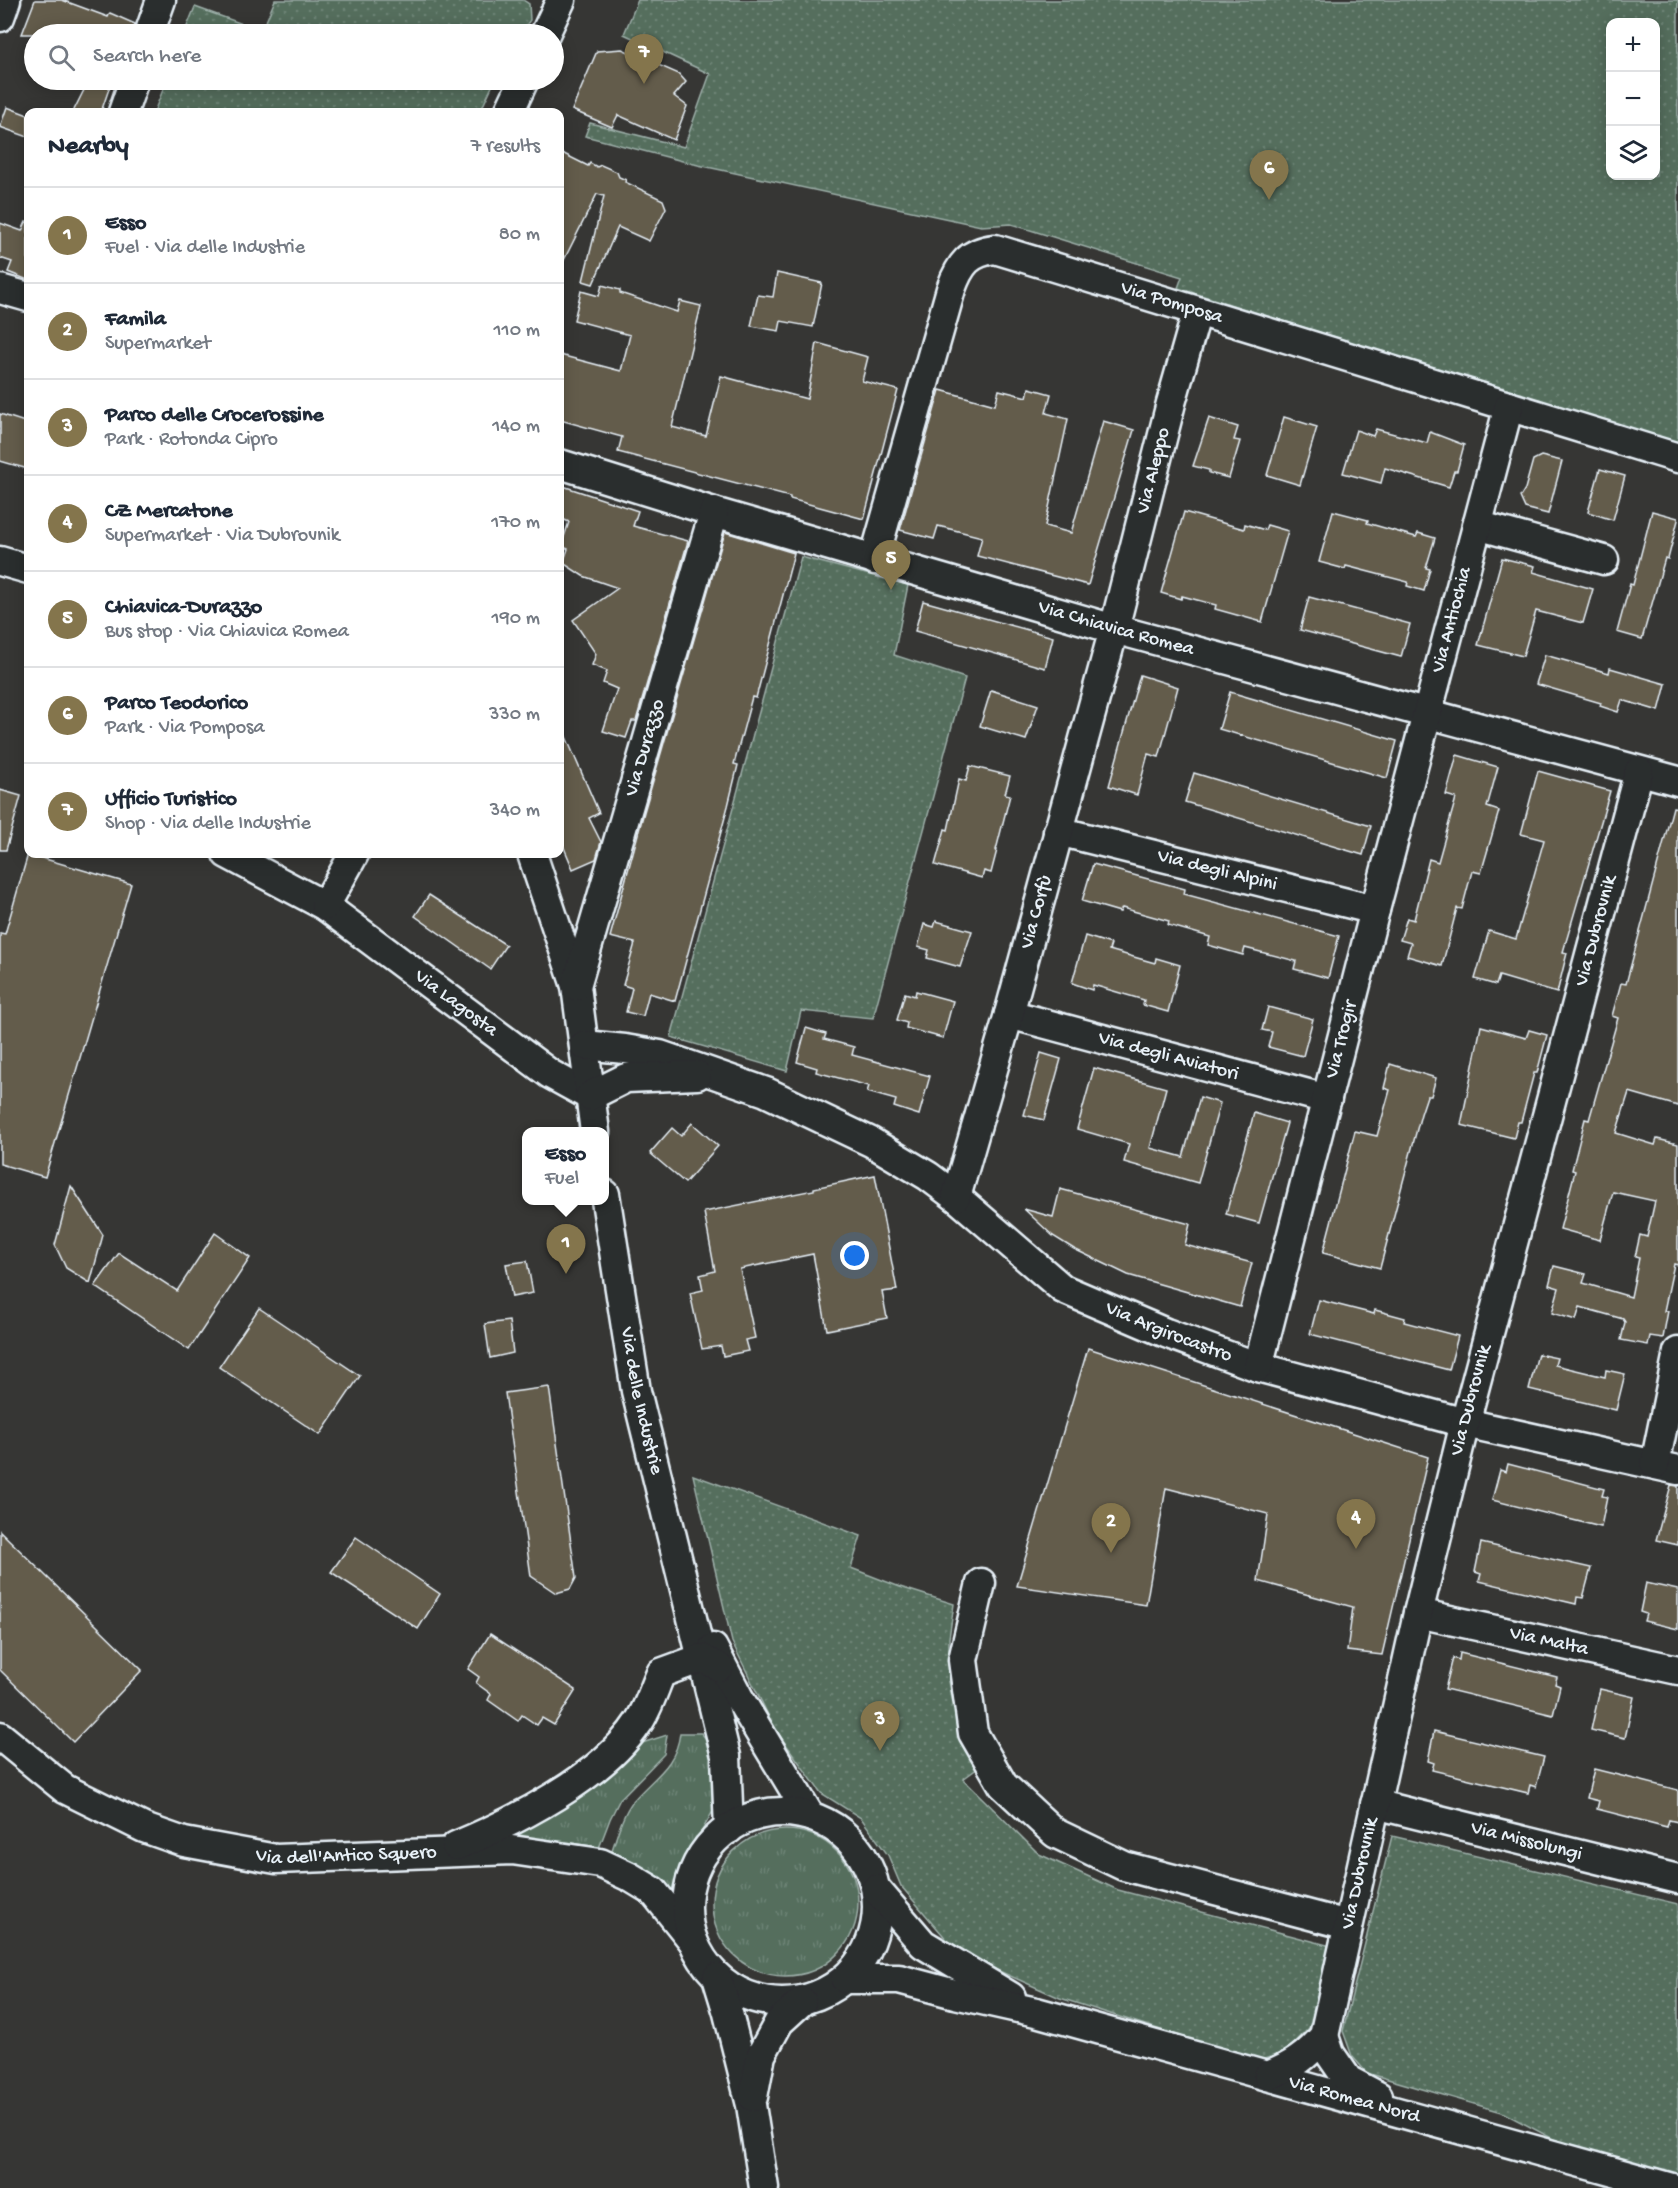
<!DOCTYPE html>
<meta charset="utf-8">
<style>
:root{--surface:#fff;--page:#f6f6f7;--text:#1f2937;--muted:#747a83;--line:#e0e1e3;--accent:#84754c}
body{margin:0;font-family:"Gochi Hand",sans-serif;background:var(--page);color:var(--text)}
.controls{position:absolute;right:18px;top:18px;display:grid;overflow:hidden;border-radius:12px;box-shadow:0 3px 15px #0003}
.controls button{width:54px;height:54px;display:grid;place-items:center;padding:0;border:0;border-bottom:2px solid var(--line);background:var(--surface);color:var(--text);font:30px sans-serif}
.you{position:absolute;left:855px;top:1256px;width:21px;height:21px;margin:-15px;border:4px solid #fff;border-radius:50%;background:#1a73e8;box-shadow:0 0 0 9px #1a73e833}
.badge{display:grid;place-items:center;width:39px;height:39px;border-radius:50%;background:var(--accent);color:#fff;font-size:20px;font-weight:700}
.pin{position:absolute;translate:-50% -50px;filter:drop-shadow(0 2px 3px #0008)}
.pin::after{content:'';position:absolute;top:32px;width:21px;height:18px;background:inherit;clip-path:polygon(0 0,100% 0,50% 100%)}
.popup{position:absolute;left:522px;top:1127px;width:87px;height:78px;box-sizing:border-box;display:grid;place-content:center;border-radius:12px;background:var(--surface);filter:drop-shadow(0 2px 4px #0005);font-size:20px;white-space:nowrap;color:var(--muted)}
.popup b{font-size:22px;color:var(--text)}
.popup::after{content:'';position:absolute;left:50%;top:100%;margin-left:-12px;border:12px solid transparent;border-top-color:var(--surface)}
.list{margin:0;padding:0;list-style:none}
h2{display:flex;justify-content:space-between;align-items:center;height:78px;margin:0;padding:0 24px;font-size:26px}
h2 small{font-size:20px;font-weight:400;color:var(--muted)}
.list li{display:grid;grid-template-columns:39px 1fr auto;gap:18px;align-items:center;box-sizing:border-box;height:96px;padding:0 24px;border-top:2px solid var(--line)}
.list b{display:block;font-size:22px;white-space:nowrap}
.list p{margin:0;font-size:20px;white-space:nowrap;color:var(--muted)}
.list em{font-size:20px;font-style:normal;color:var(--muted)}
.icon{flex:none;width:33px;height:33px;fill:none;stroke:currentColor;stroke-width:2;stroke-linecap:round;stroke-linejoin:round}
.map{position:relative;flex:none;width:1678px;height:2188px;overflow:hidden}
.search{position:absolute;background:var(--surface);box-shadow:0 3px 15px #0003;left:24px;top:24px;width:540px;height:66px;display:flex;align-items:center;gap:15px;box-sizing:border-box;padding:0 21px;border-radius:33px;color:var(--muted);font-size:22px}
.panel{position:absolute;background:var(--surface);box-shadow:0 3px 15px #0003;left:24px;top:108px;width:540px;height:750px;border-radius:12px}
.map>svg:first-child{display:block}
.grass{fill:url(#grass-tufts);stroke:#9eb0aa;stroke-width:1.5}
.park{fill:url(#park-dots);stroke:#9eb0aa;stroke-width:1.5;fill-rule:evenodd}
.building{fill:#645b4c;stroke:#e8f1f8;stroke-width:1.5}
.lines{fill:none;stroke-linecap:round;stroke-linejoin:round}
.minor-casing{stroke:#e8f1f8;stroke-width:33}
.minor{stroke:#2a2d2e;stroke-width:28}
.labels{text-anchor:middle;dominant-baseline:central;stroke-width:6;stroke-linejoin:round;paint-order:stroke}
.street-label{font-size:20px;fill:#e8f1f8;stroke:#2a2d2e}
</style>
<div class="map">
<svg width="1678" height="2188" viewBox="0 0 1678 2188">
<defs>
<pattern id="grass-tufts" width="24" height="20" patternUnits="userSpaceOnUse" patternTransform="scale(1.5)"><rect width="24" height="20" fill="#546e5d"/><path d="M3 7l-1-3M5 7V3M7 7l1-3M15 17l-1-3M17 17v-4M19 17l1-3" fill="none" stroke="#6d8375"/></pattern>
<pattern id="park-dots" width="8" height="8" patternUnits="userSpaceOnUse" patternTransform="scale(1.5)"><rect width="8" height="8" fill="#546e5d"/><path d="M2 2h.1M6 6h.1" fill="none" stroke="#6d8375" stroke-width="1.8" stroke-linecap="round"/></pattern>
</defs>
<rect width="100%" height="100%" fill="#363634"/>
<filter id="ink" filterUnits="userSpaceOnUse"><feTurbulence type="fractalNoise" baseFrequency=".0167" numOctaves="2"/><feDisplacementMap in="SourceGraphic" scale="12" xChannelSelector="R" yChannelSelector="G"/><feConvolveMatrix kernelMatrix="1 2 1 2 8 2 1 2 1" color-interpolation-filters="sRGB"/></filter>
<g filter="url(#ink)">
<g class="grass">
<path d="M 680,1733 L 701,1733 L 708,1741 L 719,1781 L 713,1811 L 681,1868 L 675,1898 L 611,1853 C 617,1836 622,1815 633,1801 C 653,1777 676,1767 680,1733 Z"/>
<path d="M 667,1735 L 664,1754 L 620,1799 L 610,1819 L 599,1848 C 564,1839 528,1839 492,1838 L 639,1744 Z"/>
<circle cx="785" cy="1903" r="73"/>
</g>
<g class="park">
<polygon points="275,0 523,0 529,4 530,20 520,34 184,34 195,7 262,31"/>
<path d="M 638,0 L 1678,0 L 1678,444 L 1178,288 L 1182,277 L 1011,224 L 981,226 L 698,165 L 585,136 L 590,123 L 684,147 L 710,74 L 624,34 ZM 1610,22 L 1656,22 L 1656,176 L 1610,176 Z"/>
<polygon points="167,80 495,80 480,112 154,112"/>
<polygon points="801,557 908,585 894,655 965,678 873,1018 801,1011 787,1071 671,1037"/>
<polygon points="693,1475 861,1536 851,1568 900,1587 954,1604 949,1638 949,1681 959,1733 978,1768 963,1779 1039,1854 1118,1890 1331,1946 1322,1991 1309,2028 1287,2051 1259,2061 1060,1998 990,1967 948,1941 901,1886 888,1855 861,1818 821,1793 775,1729 732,1642"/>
<polygon points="1392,1836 1678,1904 1678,2175 1557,2141 1502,2112 1367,2073 1352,2056 1343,2031"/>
</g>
<g class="building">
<polygon points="35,0 62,0 108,17 110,13 135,24 133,34 22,34"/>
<polygon points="622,49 679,74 686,82 674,96 687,106 674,140 618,115 612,127 572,110 597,51"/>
<polygon points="89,80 112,80 101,112 73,112"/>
<polygon points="7,107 28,115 28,137 0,127"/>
<polygon points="560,152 588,166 590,163 597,167 601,165 617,172 619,177 626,180 625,182 663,200 666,208 649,241 618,227 593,284 583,281 604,196 597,194 560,268"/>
<polygon points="26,222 28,222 28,280 8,272 12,262 0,258 0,223 22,231"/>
<polygon points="777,273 822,283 813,327 781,321 779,331 751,326 758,295 773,297"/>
<polygon points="602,285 620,290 620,293 677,312 680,301 701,306 672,427 706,436 721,376 807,399 817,343 868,357 862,381 898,390 864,519 790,499 790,497 618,452 622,437 560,420 560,355 621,371 630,335 574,320 581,291 599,296"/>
<polygon points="1029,388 1051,394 1046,413 1068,419 1045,526 1071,533 1103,421 1134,430 1088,585 977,556 982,537 938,526 934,539 900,530 940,390 995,405 999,390 1027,397"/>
<polygon points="0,414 28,423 28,469 0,461"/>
<polygon points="1284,417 1317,427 1300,485 1267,475"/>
<polygon points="1209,418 1238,427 1234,440 1240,441 1229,478 1209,473 1209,470 1193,466"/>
<polygon points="1376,429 1427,443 1430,432 1464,445 1457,471 1454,471 1449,487 1385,468 1381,483 1343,473 1356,430 1373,436"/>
<polygon points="1541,456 1562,461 1548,514 1525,508 1520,497 1525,489 1533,460"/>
<polygon points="1600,469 1625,476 1613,520 1588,512"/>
<polygon points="560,485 638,511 633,526 688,541 636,721 632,721 626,738 603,731 617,689 603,683 607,671 592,665 596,654 573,620 618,588 583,576 563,563 568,549 561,546 569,522 560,518"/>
<polygon points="1333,511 1368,520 1367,523 1416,537 1418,533 1435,538 1426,568 1430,569 1424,591 1407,586 1408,582 1346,566 1345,569 1319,562"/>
<polygon points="1652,511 1678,518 1678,520 1668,559 1665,558 1642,639 1617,632 1630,584 1633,585"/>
<polygon points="1184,512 1244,529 1245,524 1265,530 1267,525 1288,531 1262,622 1215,609 1216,605 1182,596 1181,599 1161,593"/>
<polygon points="725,532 794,553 756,698 752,697 734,764 738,765 728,806 675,1001 649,993 643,1016 626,1012 632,988 623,985 635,943 610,937 644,812"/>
<polygon points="1502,558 1535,566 1533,572 1593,589 1583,623 1536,611 1523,656 1478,645"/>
<polygon points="1309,597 1410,624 1401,657 1300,630"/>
<polygon points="923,601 1053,637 1045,668 915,631"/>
<polygon points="1545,655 1609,673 1610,668 1666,684 1659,711 1622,700 1618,712 1600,706 1601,703 1536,684"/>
<polygon points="1140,675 1178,687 1159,757 1148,754 1137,795 1109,786"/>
<polygon points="991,690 1038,705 1026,740 980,726"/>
<polygon points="1230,692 1397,741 1387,778 1219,729"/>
<polygon points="560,723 599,813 589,818 601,842 596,859 573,869 560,838"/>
<polygon points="1457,755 1498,767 1487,807 1499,811 1481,873 1472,871 1462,909 1457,908 1442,966 1407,956 1411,943 1400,940 1407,918 1414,920 1429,859 1438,862 1456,798 1446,795"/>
<polygon points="970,766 1010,776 1005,794 1010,795 996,850 997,850 991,873 984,871 982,878 935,865 945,829 948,830 959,779 966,781"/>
<polygon points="1538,771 1610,791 1563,952 1567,953 1557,993 1499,976 1496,985 1475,979 1489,931 1516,939 1544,840 1521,834"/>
<polygon points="1194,773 1371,826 1363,855 1185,802"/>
<polygon points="0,790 21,796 6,850 0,850"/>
<polygon points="1673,807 1678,808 1678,1106 1629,1092 1616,1133 1655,1145 1657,1139 1678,1144 1678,1265 1674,1264 1664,1311 1668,1311 1663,1338 1650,1336 1648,1345 1621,1340 1625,1322 1623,1319 1580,1307 1576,1320 1552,1313 1559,1288 1549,1285 1554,1266 1586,1274 1583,1283 1631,1297 1639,1258 1635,1257 1640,1235 1647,1237 1655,1201 1613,1192 1600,1240 1560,1229 1575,1171 1572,1170 1585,1119 1589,1120 1618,1018 1612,1016 1621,983 1626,984"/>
<polygon points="28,854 131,884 45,1177 0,1164 0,933 5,934"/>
<polygon points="1093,864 1185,889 1184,894 1339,936 1328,978 1294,969 1296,961 1245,948 1243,955 1208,945 1210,937 1168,925 1169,921 1122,908 1120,912 1082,901"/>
<polygon points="429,895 506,945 490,969 415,916"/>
<polygon points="936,921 972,931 960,967 927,958 929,950 918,947 924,924 934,927"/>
<polygon points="1085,936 1111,944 1109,950 1155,963 1156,958 1180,965 1168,1012 1143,1005 1144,1000 1093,985 1092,990 1072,983"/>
<polygon points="916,991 953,1001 943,1038 906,1028 907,1023 897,1020 905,993 915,996"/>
<polygon points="1268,1007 1313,1019 1303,1056 1268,1047 1272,1032 1262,1030"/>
<polygon points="1481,1026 1526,1038 1529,1030 1547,1035 1537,1073 1534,1073 1521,1122 1518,1122 1514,1138 1461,1125"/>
<polygon points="806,1028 826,1034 824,1039 854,1047 852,1055 930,1076 919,1115 894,1107 896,1100 867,1092 869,1086 816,1072 817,1068 797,1062"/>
<polygon points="1041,1053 1061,1059 1044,1120 1024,1115"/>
<polygon points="1390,1064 1436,1078 1431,1096 1427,1096 1421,1114 1380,1268 1323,1253 1355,1131 1377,1136 1390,1090 1384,1088"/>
<polygon points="1094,1068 1166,1088 1150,1148 1183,1157 1200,1097 1220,1103 1198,1183 1124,1162 1129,1144 1077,1129"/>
<polygon points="1254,1113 1287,1123 1259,1223 1226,1214"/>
<polygon points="692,1123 718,1146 685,1183 650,1153 672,1128 681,1136"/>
<polygon points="875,1175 897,1290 882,1292 887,1318 827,1330 813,1254 740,1269 755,1338 745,1340 748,1351 723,1356 721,1346 702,1349 690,1293 703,1290 700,1275 715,1271 704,1212 814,1190 814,1188"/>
<polygon points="71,1186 103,1235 90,1283 66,1268 55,1245"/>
<polygon points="1060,1189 1190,1224 1185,1245 1252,1263 1240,1307 1128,1275 1074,1249 1053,1236 1024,1209 1053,1217"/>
<polygon points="215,1233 250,1258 189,1350 95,1286 119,1253 177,1291"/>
<polygon points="527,1261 533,1293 512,1297 506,1264"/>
<polygon points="1319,1300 1374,1314 1375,1310 1405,1318 1404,1322 1458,1336 1449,1370 1310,1334"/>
<polygon points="259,1308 360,1376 320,1435 219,1367"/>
<polygon points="509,1321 513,1353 490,1358 485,1324"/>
<polygon points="1088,1348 1428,1457 1382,1655 1347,1651 1353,1607 1258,1581 1268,1514 1166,1488 1146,1605 1017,1586"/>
<polygon points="1538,1354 1557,1358 1555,1365 1605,1377 1606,1370 1625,1374 1616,1410 1529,1389"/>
<polygon points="549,1387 576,1578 570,1589 556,1593 531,1576 505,1393"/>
<polygon points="1508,1464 1604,1489 1602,1496 1607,1497 1601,1527 1492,1500 1500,1470 1506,1472"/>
<polygon points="1671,1485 1678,1486 1678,1545 1656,1540"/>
<polygon points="0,1531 142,1670 73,1742 0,1670"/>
<polygon points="356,1537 440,1594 418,1629 331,1572"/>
<polygon points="1481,1543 1591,1568 1583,1598 1577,1597 1576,1604 1479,1581 1481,1574 1475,1572"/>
<polygon points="1646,1583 1678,1590 1678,1629 1644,1621 1646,1614 1640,1612"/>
<polygon points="490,1634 576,1690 554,1725 542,1718 537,1725 522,1715 518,1721 488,1700 491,1694 476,1683 479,1677 468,1669"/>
<polygon points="1460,1653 1557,1677 1555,1684 1560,1686 1553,1715 1445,1689 1453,1658 1459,1660"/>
<polygon points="1600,1689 1634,1697 1625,1738 1591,1730"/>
<polygon points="1434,1731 1544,1757 1536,1787 1530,1785 1528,1793 1432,1770 1434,1763 1428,1761"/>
<polygon points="1594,1769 1678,1790 1678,1822 1669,1820 1667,1827 1597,1809 1599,1801 1587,1798"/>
</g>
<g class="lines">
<defs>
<g id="minor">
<polyline points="0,17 6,0"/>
<polyline points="149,34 161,0"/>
<polyline points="545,34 561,0"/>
<polyline points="123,112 134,80"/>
<polyline points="509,112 524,80"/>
<polyline points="0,289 28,297"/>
<path id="s1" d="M 560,464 L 714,512 L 1114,629 L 1678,781"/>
<polyline points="1477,525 1604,560"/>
<path id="s2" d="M 875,560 L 879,542 L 951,289 C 960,264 969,252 995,249 L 1678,458"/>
<polyline points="0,561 28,569"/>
<path id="s3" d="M 1058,831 L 1375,910"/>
<path id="s4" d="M 227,854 L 325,906 L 550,1074 L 590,1096"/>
<polyline points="532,854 576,986 595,1132"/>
<polyline points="325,906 354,854"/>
<path id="s5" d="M 576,986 L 714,512"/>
<path id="s6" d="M 1009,1014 L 1327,1099"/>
<path id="s7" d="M 584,1045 L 625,1049 L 660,1055 L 766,1092 L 871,1142 L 928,1176 L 956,1197 L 1063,1289 L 1166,1333 L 1258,1367 L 1465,1423 L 1678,1470"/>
<polyline points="590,1096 626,1078 697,1075"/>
<path id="s8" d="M 605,1194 L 636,1391 L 726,1756 L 729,1829"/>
<path id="s9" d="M 956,1197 L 1009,1014 L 1114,629 L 1171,403 L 1197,312"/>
<path id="s10" d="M 1258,1367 L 1375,910 L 1509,406"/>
<polyline points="1655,1464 1678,1352"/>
<polyline points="981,1583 963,1660 973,1733 1003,1785 1055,1833 1124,1866 1348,1925"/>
<path id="s11" d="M 1418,1613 L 1678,1670"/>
<polyline points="713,1648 739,1698 810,1816"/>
<path id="s12" d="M 0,1736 L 65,1789 L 144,1828 L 184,1842 L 276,1859 L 512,1850 L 600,1863 L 630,1877 L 653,1891 L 693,1941"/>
<path id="s13" d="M 1375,1804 L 1678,1879"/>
<circle cx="782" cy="1907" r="95"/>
<path d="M 456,1846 C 514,1822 603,1777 638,1723 C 648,1709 654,1689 661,1673 L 702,1658 L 719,1667"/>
<polyline points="876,1889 923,1944 1011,1997"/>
<polyline points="717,1977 728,2013 751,2105 764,2188"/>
<path id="s14" d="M 845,1979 L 899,1979 L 955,1994 L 1036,2012 L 1672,2188"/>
<polyline points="1324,2036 1330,2054 1348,2080 1378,2096"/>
<path id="s15" d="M 1268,2076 C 1293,2066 1307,2056 1324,2036 L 1418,1613 L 1465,1423 L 1639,771"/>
<polyline points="753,2097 761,2055 779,2022 802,2001"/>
</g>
</defs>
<use href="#minor" class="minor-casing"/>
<use href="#minor" class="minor"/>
</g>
</g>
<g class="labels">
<g class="street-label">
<text stroke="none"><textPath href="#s2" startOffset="530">Via Pomposa</textPath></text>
<text stroke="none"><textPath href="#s9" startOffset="753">Via Aleppo</textPath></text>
<text stroke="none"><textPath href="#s10" startOffset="772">Via Antiochia</textPath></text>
<text stroke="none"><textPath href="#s1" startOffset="580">Via Chiavica Romea</textPath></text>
<text stroke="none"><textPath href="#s5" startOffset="248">Via Durazzo</textPath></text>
<text stroke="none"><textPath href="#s3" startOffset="164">Via degli Alpini</textPath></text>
<text stroke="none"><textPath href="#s9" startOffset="296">Via Corfù</textPath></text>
<text stroke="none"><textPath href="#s15" startOffset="1208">Via Dubrovnik</textPath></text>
<text stroke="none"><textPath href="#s4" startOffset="274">Via Lagosta</textPath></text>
<text stroke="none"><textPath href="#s10" startOffset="338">Via Trogir</textPath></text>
<text stroke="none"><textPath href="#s6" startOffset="165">Via degli Aviatori</textPath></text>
<text stroke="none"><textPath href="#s7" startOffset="662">Via Argirocastro</textPath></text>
<text stroke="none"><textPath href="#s8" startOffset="210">Via delle Industrie</textPath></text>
<text stroke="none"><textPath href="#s15" startOffset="722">Via Dubrovnik</textPath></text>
<text stroke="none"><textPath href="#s11" startOffset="134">Via Malta</textPath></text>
<text stroke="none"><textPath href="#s13" startOffset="156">Via Missolungi</textPath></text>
<text stroke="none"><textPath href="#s12" startOffset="378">Via dell'Antico Squero</textPath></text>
<text stroke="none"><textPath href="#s15" startOffset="236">Via Dubrovnik</textPath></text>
<text stroke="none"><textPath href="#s14" startOffset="525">Via Romea Nord</textPath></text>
</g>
</g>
</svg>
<div class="controls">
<button>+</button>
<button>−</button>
<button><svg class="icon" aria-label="layers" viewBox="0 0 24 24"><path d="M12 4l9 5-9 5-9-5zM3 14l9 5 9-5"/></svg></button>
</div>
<div class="you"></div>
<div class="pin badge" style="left:566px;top:1274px">1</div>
<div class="popup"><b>Esso</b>Fuel</div>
<div class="pin badge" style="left:1111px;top:1553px">2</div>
<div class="pin badge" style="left:880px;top:1751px">3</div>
<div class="pin badge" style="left:1356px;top:1549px">4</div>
<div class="pin badge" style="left:891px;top:590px">5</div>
<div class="pin badge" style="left:1269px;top:200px">6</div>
<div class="pin badge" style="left:644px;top:84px">7</div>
<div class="search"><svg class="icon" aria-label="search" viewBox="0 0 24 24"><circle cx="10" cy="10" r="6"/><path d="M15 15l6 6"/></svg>Search here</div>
<section class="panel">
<h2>Nearby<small>7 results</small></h2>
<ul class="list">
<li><span class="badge">1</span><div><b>Esso</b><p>Fuel · Via delle Industrie</p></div><em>80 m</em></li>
<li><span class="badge">2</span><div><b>Famila</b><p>Supermarket</p></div><em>110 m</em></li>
<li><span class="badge">3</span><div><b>Parco delle Crocerossine</b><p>Park · Rotonda Cipro</p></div><em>140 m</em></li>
<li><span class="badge">4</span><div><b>CZ Mercatone</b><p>Supermarket · Via Dubrovnik</p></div><em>170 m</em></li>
<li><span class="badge">5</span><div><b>Chiavica-Durazzo</b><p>Bus stop · Via Chiavica Romea</p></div><em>190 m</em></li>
<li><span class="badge">6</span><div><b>Parco Teodorico</b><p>Park · Via Pomposa</p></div><em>330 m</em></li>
<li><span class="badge">7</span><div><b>Ufficio Turistico</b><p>Shop · Via delle Industrie</p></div><em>340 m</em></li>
</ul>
</section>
</div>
